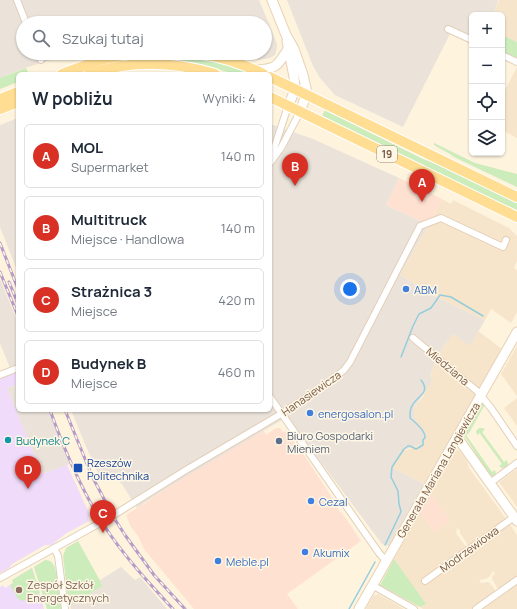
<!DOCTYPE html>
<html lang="pl">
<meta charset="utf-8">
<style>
:root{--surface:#fff;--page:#f2f2f3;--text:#1f2937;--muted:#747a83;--line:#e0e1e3;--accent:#d93025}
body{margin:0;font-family:Manrope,sans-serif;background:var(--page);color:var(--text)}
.controls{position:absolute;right:12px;top:12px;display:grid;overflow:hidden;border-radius:6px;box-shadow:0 1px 3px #0004}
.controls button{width:36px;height:36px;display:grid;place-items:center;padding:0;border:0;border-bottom:1px solid var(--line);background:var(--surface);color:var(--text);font:20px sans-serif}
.you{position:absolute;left:350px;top:289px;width:14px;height:14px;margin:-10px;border:3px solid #fff;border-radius:50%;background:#1a73e8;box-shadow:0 0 0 6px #1a73e833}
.badge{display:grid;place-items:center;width:26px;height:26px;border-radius:50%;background:var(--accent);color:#fff;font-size:13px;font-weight:700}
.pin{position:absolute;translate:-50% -33px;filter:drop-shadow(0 1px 2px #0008)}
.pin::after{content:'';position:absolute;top:21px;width:14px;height:12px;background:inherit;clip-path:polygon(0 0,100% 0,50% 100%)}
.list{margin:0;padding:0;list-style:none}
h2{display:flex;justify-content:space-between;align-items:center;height:52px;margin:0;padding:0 16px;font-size:17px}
h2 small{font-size:13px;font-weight:400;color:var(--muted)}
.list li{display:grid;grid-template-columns:26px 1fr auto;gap:12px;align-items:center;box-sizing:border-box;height:64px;margin:0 8px 8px;padding:0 8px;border:1px solid var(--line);border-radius:6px}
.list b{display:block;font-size:15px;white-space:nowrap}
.list p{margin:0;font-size:13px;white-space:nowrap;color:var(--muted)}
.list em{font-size:13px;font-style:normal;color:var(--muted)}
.icon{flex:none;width:22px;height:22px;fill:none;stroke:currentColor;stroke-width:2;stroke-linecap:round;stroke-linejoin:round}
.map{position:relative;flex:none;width:517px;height:609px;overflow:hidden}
.search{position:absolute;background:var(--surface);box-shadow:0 1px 3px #0004;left:16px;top:16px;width:256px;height:44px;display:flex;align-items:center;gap:10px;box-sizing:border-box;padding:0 14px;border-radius:22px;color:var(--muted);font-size:15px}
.panel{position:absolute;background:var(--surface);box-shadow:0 1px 3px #0004;left:16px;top:72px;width:256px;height:340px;border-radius:6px}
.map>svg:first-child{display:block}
.residential{fill:#f6e5cb}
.commercial{fill:#ffe1d1}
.industrial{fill:#ebe3da}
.education{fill:#f0dbfa}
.green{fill:#ccecbb}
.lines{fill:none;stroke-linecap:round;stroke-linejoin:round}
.stream{stroke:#96cddc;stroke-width:1.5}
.street-casing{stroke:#e3cfb9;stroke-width:8}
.secondary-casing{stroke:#e8d1b6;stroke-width:11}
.primary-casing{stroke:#fff;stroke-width:12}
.street{stroke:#fff;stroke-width:6}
.secondary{stroke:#fff;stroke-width:9}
.primary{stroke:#ffde94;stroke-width:10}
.rail-casing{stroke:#b69cc7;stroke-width:3}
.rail{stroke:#fff7e6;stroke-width:1.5;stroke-dasharray:4.5;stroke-linecap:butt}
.shop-dot{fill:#3f7fe0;stroke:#fff7e6;stroke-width:1.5}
.culture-dot{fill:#0f9aa8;stroke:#fff7e6;stroke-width:1.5}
.service-dot{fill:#5c6f8a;stroke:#fff7e6;stroke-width:1.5}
.transit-dot{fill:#1a4fb4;stroke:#fff7e6;stroke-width:1.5}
.education-dot{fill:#8d6e63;stroke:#fff7e6;stroke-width:1.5}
.labels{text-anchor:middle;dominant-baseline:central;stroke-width:3;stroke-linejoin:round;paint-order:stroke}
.shield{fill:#fff7e6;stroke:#9f8875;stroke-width:1}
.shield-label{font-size:10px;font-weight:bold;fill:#765944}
.shop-label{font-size:11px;fill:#366cbe;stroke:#fff7e6;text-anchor:start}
.street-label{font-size:11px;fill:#765944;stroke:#fff7e6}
.service-label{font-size:11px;fill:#4e5e75;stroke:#fff7e6;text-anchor:start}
.culture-label{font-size:11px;fill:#0d838f;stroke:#fff7e6;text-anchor:start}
.transit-label{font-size:11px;fill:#164399;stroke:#fff7e6;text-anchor:start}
.education-label{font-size:11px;fill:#785e54;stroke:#fff7e6;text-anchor:start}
</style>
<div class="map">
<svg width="517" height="609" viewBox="0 0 517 609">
<rect width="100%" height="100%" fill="#fef3dd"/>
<g class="residential">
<polygon points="499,0 517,0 517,42 502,35 502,15 493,15"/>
<polygon points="517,67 517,138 502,130 502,96"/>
<polygon points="442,199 451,204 453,200 509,228 517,236 517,261 514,268 517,270 517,312 511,323 491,309 485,320 432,295 400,275 429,225"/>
<polygon points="478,331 502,349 424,484 393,468 403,450 407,450 420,445 424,442 426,435 414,418 414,408 423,397 438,354 453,334 470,345"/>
<polygon points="517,346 517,396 501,374"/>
<polygon points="517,398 517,426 504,408"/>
<polygon points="456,450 460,451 467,461 469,468 507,520 472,545 468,545 460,533 460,530 456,528 457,530 456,533 467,548 423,581 425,584 509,523 517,535 517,576 498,589 492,579 492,577 495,573 493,571 490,576 486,579 479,580 481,583 488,582 490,583 495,590 495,592 471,609 423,609 420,607 425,604 394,559 420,513 435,532 450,521 431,494"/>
<polygon points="517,469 517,507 499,482"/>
<polygon points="517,581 517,609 478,609"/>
<polygon points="378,594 404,609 366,609 373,596"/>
</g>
<g class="commercial">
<polygon points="399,178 442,199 429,225 386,205"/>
<polygon points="276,428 280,428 283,432 286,431 304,455 337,505 337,507 340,512 342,513 361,541 287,594 298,609 194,609 144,549 138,536 131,527 126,515 147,502 164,490 263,430 266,435"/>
<polygon points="431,494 451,521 435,532 420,513"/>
</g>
<g class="industrial">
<polygon points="0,0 259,0 272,31 277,44 277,48 275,55 270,58 259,60 238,53 265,53 265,23 23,23 23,53 80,53 47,61 25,68 0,78"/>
<polygon points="287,0 498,0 498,1 493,15 472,15 472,38 452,30 403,127 335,95 320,78 313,66"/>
<polygon points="18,118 18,273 0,227 0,125"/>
<polygon points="270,124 313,139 399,178 386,205 429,225 400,275 432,295 485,320 470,346 453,334 438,354 430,376 432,381 429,386 414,408 414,418 426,435 424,442 420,445 403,450 393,468 424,484 389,546 382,544 287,417 164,490 137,508 122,484 112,475 102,482 85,444 71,410 270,410"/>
<polygon points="0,279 18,323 18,365 10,368 0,343"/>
<polygon points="18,384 18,410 49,410 70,464 42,474 7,388"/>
<polygon points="121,567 135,580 140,577 167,609 71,609 70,605 103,586 100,580"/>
</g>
<g class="education">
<polygon points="18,371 18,384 7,388 42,474 67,465 90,515 88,518 89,521 65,534 54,543 51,545 45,545 12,564 9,568 0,573 0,378"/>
<polygon points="32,568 44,609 0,609 0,587 3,585 5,588 13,583 12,580"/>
</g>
<g class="green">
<polygon points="504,36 517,42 517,58 502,51 502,41"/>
<polygon points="161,54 189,56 218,61 256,74 234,74 205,65 191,62 161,60 159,59 159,56"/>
<polygon points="26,68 29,74 18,74 18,82 0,89 0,78"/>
<polygon points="325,110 423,159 443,166 517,201 517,210 501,203 468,190 321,118"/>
<polygon points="434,143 475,163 517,174 517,187 454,157 450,154 434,145"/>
<polygon points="483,402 485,405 484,406 469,433 466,435 492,472 495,470 496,474 493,476 490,476 464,435"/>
<polygon points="479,428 482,428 485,429 482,432 504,462 507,460 508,464 506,467 502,468 499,466 502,464 481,435 480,433 477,435 476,431"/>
<polygon points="78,541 103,586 70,605 68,599 63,556 66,548"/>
<polygon points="394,559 426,604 420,607 380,585"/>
<path d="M 45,560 C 53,560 55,566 56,573 L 57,573 L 62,609 L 47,609 L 34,567 Z"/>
<polygon points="32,568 40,593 23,601 18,599 10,585 13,583 12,580"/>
</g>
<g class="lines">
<g class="stream">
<polyline points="401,357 413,326 419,314 431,308 440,295 446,296 451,297 483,316"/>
<path d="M 385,545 L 400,514 L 401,511 L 399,504 L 398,491 L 391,477 L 392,467 L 404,449 L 408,446 L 410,446 L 416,449 L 418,448 L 423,445 L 423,440 C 423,439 424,439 425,438 C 426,431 415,422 410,418 C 410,415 410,411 411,408 C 415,396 432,394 421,380"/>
<polyline points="349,609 375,562"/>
</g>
<defs>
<g id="street">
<polyline points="17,0 26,23"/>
<polyline points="448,29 472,40"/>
<polyline points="38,53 41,60"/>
<polyline points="502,55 517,62"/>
<polyline points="271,158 288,106"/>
<polyline points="270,163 281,148 300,112"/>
<polyline points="413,338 477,391 491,408 517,446"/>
<polyline points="0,375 18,368"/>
<polyline points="270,397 379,553 386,561"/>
<polyline points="490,483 517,463"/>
<polyline points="54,548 58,556 65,609"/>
<polyline points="0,578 109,518 186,470 281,414 328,383 344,370 350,362 420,226 441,218 503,247 506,240"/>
<polyline points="425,581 514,517"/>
<polyline points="372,585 414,609"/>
<polyline points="476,609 517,580"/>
</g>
<g id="secondary">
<polyline points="272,0 286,35 294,49 303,75 306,88 306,95 300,112"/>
<polyline points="287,41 294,77 295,90 288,106"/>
<path d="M 255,70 C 276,69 277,67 288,49"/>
<polyline points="457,437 517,521"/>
<polyline points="359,609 517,332"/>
</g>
<g id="primary">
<path d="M 195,53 C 219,56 242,63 263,74"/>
<polyline points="62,74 100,60 131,53"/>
<path d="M 89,74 C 132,60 172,61 215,74"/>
<polyline points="270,77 517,197"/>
<polyline points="270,97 517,217"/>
<polyline points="0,99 18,92"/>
<polyline points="0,109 18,102"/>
</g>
</defs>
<use href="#street" class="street-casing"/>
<use href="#secondary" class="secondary-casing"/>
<use href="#primary" class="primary-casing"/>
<use href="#street" class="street"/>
<use href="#secondary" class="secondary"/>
<use href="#primary" class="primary"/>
<defs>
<g id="rail">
<polyline points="0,243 18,289"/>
<polyline points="0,272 18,316"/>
<polyline points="9,282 18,304"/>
<path d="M 50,410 C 64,449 81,489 103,524 C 123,555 148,582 173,609"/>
<polyline points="65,410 92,476 114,518 125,535 154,575 185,609"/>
</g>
</defs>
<use href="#rail" class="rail-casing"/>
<use href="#rail" class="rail"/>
</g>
<g class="shop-dot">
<circle cx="406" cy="289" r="4"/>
<circle cx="310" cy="413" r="4"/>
<circle cx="311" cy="501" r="4"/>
<circle cx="305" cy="552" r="4"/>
<circle cx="218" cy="561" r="4"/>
</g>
<circle class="culture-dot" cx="8" cy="440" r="4"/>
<circle class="service-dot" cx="279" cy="441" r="4"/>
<rect class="transit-dot" x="73" y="463" width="10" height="10" rx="2"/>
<circle class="education-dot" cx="19" cy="590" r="4"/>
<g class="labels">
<rect class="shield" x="377" y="146" width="20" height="16" rx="3"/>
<g class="shield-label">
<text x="387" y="154">19</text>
</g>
<g class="shop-label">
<text x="414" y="289">ABM</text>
<text x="318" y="413">energosalon.pl</text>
<text x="319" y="501">Cezal</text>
<text x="313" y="552">Akumix</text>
<text x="226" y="561">Meble.pl</text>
</g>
<g class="street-label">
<text transform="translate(448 366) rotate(40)">Miedziana</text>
<text transform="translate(311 393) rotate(-35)">Hanasiewicza</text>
<text transform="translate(438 470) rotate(-60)">Generała Mariana Langiewicza</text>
<text transform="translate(469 549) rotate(-36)">Modrzewiowa</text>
</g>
<g class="service-label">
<text x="287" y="435">Biuro Gospodarki<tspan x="287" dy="13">Mieniem</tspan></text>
</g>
<g class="culture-label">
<text x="16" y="440">Budynek C</text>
</g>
<g class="transit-label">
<text x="87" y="462">Rzeszów<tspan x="87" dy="13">Politechnika</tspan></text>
</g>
<g class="education-label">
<text x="27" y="584">Zespół Szkół<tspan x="27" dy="13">Energetycznych</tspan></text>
</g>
</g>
</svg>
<div class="controls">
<button>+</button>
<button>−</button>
<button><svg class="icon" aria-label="locate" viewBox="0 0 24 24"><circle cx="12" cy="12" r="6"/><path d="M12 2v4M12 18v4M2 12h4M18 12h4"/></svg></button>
<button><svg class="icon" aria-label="layers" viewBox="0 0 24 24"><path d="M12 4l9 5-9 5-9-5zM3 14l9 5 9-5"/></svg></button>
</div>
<div class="you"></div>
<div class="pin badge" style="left:422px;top:202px">A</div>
<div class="pin badge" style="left:295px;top:186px">B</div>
<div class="pin badge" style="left:103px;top:533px">C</div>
<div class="pin badge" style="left:28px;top:489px">D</div>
<div class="search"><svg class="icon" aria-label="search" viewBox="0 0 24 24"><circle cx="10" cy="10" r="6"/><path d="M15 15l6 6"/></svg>Szukaj tutaj</div>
<section class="panel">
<h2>W pobliżu<small>Wyniki: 4</small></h2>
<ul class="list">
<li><span class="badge">A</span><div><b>MOL</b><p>Supermarket</p></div><em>140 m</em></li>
<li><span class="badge">B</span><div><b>Multitruck</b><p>Miejsce · Handlowa</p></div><em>140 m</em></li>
<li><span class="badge">C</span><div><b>Strażnica 3</b><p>Miejsce</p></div><em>420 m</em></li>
<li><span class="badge">D</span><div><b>Budynek B</b><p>Miejsce</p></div><em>460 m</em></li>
</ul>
</section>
</div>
